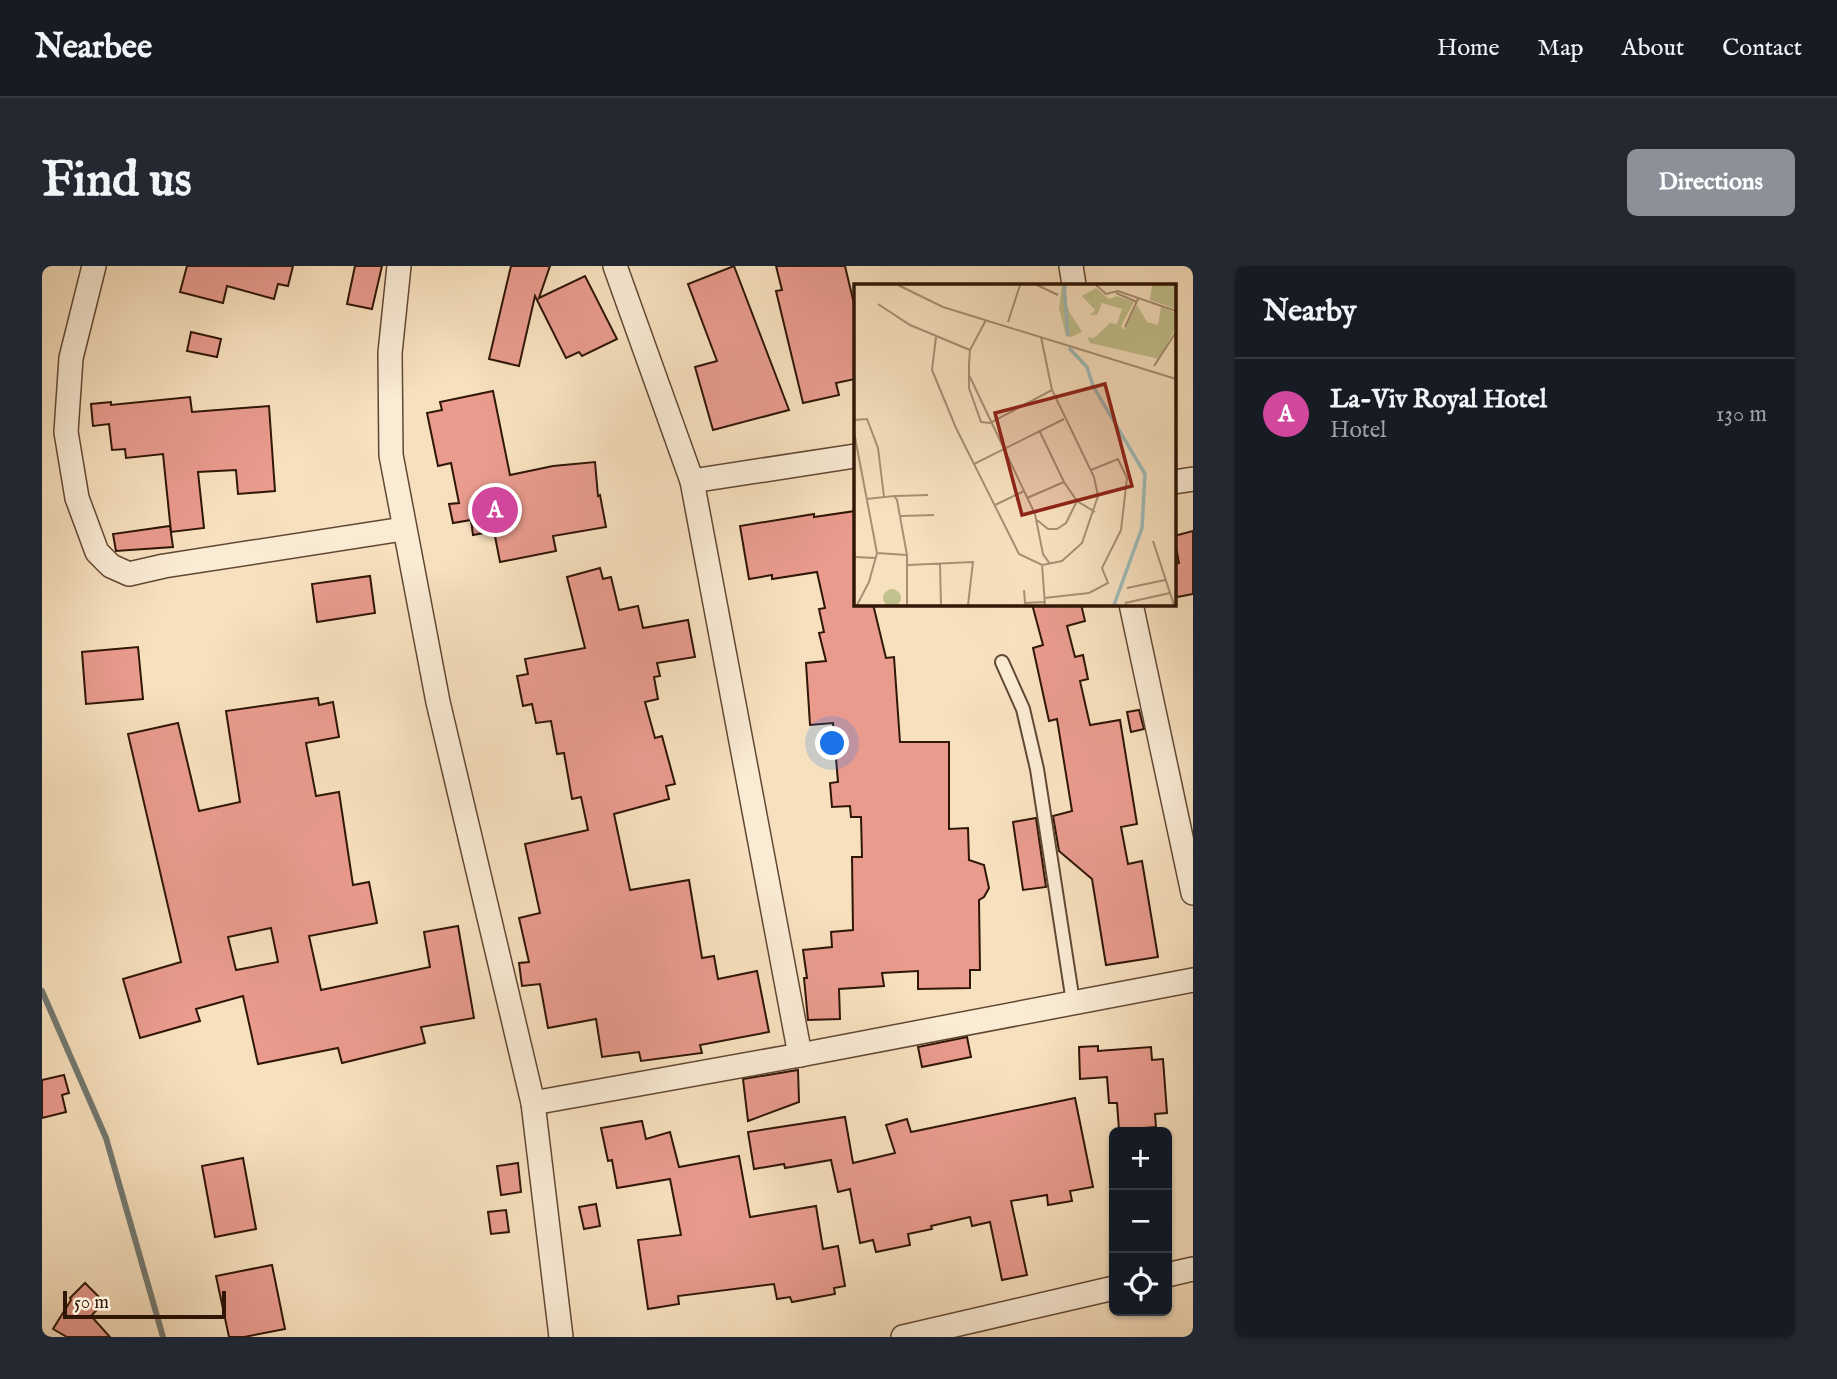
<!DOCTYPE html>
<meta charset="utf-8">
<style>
:root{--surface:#171b24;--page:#242831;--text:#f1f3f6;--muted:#9ea1a6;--line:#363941;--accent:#8c9099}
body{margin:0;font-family:"IM FELL English",serif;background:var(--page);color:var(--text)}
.controls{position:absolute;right:21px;bottom:21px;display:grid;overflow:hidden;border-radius:10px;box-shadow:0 2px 5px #0004}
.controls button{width:63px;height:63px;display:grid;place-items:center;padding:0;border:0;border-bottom:2px solid var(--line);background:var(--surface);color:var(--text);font:35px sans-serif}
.scale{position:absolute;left:21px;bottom:18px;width:163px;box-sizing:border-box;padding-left:7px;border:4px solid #301606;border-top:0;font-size:19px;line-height:24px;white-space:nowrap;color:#301606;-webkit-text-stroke:5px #faebd5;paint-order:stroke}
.you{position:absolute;left:791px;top:478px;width:24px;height:24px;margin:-18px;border:5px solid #fff;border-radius:50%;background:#1a73e8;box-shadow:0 0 0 10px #1a73e833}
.badge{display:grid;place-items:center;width:46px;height:46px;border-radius:50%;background:var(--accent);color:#fff;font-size:23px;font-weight:700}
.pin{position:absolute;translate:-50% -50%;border:4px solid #fff;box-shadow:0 2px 7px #0006}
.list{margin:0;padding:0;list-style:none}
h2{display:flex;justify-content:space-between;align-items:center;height:91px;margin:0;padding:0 28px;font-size:30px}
h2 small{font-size:23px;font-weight:400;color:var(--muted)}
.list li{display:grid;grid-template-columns:46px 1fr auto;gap:21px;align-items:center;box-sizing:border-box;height:112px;padding:0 28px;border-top:2px solid var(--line)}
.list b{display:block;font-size:26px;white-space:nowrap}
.list p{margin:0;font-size:23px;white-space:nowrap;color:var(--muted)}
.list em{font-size:23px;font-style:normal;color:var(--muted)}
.icon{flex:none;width:38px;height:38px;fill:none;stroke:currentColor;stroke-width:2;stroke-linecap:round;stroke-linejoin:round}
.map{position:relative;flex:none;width:1151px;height:1071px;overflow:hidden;border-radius:10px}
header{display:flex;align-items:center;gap:42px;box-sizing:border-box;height:98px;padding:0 35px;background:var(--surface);border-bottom:2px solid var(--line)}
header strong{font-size:33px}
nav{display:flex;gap:38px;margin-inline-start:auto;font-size:24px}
.intro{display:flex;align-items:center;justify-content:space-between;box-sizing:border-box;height:168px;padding:0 42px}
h1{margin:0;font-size:49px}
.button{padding:18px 32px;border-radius:10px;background:var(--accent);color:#fff;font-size:24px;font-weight:700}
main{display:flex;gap:42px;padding:0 42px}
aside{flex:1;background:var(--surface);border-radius:10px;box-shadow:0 2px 5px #0004}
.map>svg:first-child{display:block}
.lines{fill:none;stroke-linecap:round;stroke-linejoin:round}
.stream{stroke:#737971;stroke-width:6}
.building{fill:#e99b8e;stroke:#301606;stroke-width:2;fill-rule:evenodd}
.lane-casing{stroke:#624834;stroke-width:16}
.street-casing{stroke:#624834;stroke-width:26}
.lane{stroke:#faebd5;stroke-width:12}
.street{stroke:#faebd5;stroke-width:23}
.inset-river{fill:none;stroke:#9fbbb9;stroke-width:3.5}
.inset-road{fill:none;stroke:#a78f74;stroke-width:2}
.view{fill:#8f2418;fill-opacity:0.15;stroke:#8f2418;stroke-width:3.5}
.inset-edge{fill:none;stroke:#301606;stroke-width:3.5}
</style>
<header>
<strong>Nearbee</strong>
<nav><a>Home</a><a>Map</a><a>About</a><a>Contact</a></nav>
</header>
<div class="intro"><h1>Find us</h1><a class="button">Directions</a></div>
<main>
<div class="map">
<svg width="1151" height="1071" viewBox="0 0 1151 1071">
<rect width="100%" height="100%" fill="#f7e0be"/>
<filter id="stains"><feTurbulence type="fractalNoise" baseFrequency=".00286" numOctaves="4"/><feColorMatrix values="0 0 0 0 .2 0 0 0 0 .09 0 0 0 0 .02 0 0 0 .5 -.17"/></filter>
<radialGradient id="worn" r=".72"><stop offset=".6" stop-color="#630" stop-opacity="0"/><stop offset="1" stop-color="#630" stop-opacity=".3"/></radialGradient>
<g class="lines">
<polyline class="stream" points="0,725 64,872 121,1071"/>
</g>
<g class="building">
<polygon points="145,0 251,0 246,20 236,18 232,33 185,20 181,37 138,26"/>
<polygon points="313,0 340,0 330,43 305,38"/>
<polygon points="469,0 508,0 497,32 543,10 575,73 540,90 537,86 524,92 493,30 477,100 447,93"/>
<polygon points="692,0 747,144 671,164 653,101 675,95 646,18"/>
<polygon points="734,0 803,0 813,42 813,113 794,117 797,129 761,137 734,25 740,24"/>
<polygon points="149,66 179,73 175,91 145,85"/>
<polygon points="451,125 468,209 511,200 553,196 556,230 558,229 564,261 511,270 514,285 458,296 452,265 431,269 429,254 411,257 407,238 417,237 409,197 396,200 385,147 400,144 398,136"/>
<polygon points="148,131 150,146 227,140 233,225 196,228 194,204 156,206 162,262 129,266 121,188 84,192 83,183 70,184 67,158 51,160 49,138 69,136 69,139"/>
<polygon points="813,245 813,338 831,338 844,392 852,391 858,476 907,476 907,563 926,562 927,594 942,599 947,622 942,631 937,634 938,704 928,704 928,722 876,723 876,705 840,707 842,720 797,723 798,753 766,754 762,712 765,712 761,684 790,681 789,666 811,664 810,591 820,591 819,551 809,551 808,540 790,541 788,517 796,516 791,457 768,459 764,397 784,395 777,367 782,366 777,343 783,342 775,306 730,313 730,309 707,313 698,260 772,248 772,251"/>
<polygon points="128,260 131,281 74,285 71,268"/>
<polygon points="1151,265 1151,328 1135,331 1132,321 1132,298 1137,297 1132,270"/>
<polygon points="558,302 561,313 569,311 577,344 596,340 601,362 646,354 653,391 615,397 618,410 612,411 616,433 603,436 613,472 620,470 633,518 624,520 627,533 572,548 588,624 647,614 660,692 672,690 676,713 715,705 727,766 658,779 660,787 599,795 597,786 560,791 554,753 506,762 498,718 480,720 477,697 487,696 477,652 498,647 483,578 546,564 539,531 530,533 522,487 515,488 509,455 494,457 490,438 481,440 475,410 486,408 483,393 543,382 525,311"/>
<polygon points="328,310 333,347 275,356 270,318"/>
<polygon points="990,338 1039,338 1043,355 1025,360 1033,391 1041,389 1046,413 1038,415 1048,459 1078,454 1095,558 1079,561 1086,598 1100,595 1116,691 1064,699 1050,613 1017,585 1011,550 1030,545 1015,453 1007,455 991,382 1001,379"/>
<polygon points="96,381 101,433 44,438 40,386"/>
<path d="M 276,432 L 277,439 L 291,436 L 297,471 L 264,477 L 274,530 L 297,526 L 311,619 L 327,616 L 335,657 L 267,670 L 279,724 L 388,701 L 382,666 L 416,660 L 432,752 L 379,761 L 383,777 L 300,797 L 296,782 L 216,798 L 201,730 L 154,743 L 158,755 L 98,772 L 81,713 L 139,696 L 86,468 L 136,457 L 157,545 L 198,536 L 184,445 ZM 229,662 L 236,696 L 194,704 L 186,671 Z"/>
<polygon points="1097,444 1102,463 1089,466 1085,446"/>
<polygon points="994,552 1004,621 981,624 971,556"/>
<polygon points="925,771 929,791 880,801 876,781"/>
<polygon points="1056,780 1056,785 1109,781 1110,794 1121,793 1125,847 1113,848 1114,861 1077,864 1075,837 1067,837 1065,811 1038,813 1037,781"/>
<polygon points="756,804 757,836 706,855 701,813"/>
<polygon points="22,809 27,827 20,829 24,846 0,852 0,814"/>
<polygon points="1033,832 1051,921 1028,925 1030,935 1006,939 1005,929 969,935 985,1009 960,1014 948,956 930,960 928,951 889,960 890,963 866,968 868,979 834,986 831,974 818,977 808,923 796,926 789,894 743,902 742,898 712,903 706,866 803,851 811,897 853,887 844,859 865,853 869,866"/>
<polygon points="600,855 604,873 628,866 637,901 697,890 708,951 774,940 781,983 796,980 803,1020 792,1022 793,1028 750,1036 748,1031 735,1033 732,1018 636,1030 637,1038 606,1043 596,974 639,969 628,913 575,922 570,894 566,895 559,862"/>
<polygon points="201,892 214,963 173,971 160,900"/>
<polygon points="476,897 479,926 459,929 455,900"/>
<polygon points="554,938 558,960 542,963 537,941"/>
<polygon points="464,944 467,966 449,968 446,946"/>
<polygon points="230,999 243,1063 202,1071 187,1071 174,1010"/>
<polygon points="43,1017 62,1036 49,1050 68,1071 25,1071 11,1063 29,1034 28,1032"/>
</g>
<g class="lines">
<defs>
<polyline id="lane" points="960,396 981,443 995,503 1031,736"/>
<g id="street">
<polyline points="52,0 29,92 24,166 35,232 55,286 69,300 87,308 122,300 361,263"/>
<polyline points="357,0 348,87 349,189 396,436 491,837 519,1071"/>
<polyline points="573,0 650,215 758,789"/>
<polyline points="1029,0 1032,19"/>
<polyline points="650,215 813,190"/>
<polyline points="1132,216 1151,213"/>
<polyline points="1089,338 1151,627"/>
<polyline points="491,837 758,789 1151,714"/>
<polyline points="1125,1009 1151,1003"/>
<polyline points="861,1071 1072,1022"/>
</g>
</defs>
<use href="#lane" class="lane-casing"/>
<use href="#street" class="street-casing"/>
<use href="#lane" class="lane"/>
<use href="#street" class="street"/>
</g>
<g transform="translate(812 18)">
<rect width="322" height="322" fill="#f7e0be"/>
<path d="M 208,1 L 213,1 L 210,15 L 216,29 L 228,48 L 217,53 L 212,52 L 205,24 ZM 298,1 L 322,1 L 322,25 L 296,16 ZM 242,4 L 255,15 L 263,12 L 280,18 L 267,42 L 270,46 L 283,21 L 293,38 L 304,41 L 307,23 L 322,29 L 322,43 L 305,75 L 236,59 L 233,53 L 240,54 L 256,39 L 263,40 L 268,25 L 248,19 L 243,31 L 236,31 L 241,26 L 228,12 ZM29 314a9 9 0 1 1 18 0a9 9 0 1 1-18 0Z" fill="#c2c18e"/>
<path class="inset-river" d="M 210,1 L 214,52M 215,64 L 233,83 L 239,102 L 291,190 L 288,244 L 260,321"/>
<path class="inset-road" d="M 44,1 L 89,23 L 322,95M 183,1 L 204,11M 242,1 L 252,10 L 264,7 L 322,27M 262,9 L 283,18M 24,20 L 56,41 L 116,66M 132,36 L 116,66 L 115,80 L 115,104 L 127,138 L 136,139 L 198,106M 154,38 L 166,1M 271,43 L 284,15M 82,53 L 78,86 L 102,144 L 165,270 L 188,281 L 208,277 L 228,259 L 244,212 L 240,193 L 198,106 L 187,53M 300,82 L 322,48M 115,91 L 181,230 L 189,270 L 196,280M 0,136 L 13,135 L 24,164 L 30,213M 185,146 L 210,198 L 223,217 L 241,228M 0,148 L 23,269 L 15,298 L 3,321M 120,180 L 210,135M 41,212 L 74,211M 173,214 L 210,198M 12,215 L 40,212 L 43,216 L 53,271 L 53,321M 141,221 L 170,207M 47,232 L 80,231M 183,236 L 194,245 L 203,245 L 212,239 L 223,217M 299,257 L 320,321M 23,269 L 53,271M 0,273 L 22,274M 86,280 L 87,321M 188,280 L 191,321M 54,281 L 119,278 L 114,321M 273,304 L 311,296M 170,306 L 171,319 L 191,318M 190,314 L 235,309 L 254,299 L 248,284 L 267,246 L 273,194 L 264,175 L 237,186M 271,319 L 316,309"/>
<path class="view" d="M 251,100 L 278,202 L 168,231 L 141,129 Z"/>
<rect width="322" height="322" class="inset-edge"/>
</g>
<rect width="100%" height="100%" filter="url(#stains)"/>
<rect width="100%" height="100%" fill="url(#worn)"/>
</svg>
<div class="controls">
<button>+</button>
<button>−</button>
<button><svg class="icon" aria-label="locate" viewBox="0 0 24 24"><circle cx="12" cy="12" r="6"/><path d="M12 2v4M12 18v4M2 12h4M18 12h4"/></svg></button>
</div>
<div class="scale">50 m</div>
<div class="you"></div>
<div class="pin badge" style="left:453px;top:244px;background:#d1479c">A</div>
</div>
<aside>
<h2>Nearby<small></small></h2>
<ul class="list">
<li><span class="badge" style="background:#d1479c">A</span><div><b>La-Viv Royal Hotel</b><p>Hotel</p></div><em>130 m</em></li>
</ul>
</aside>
</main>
